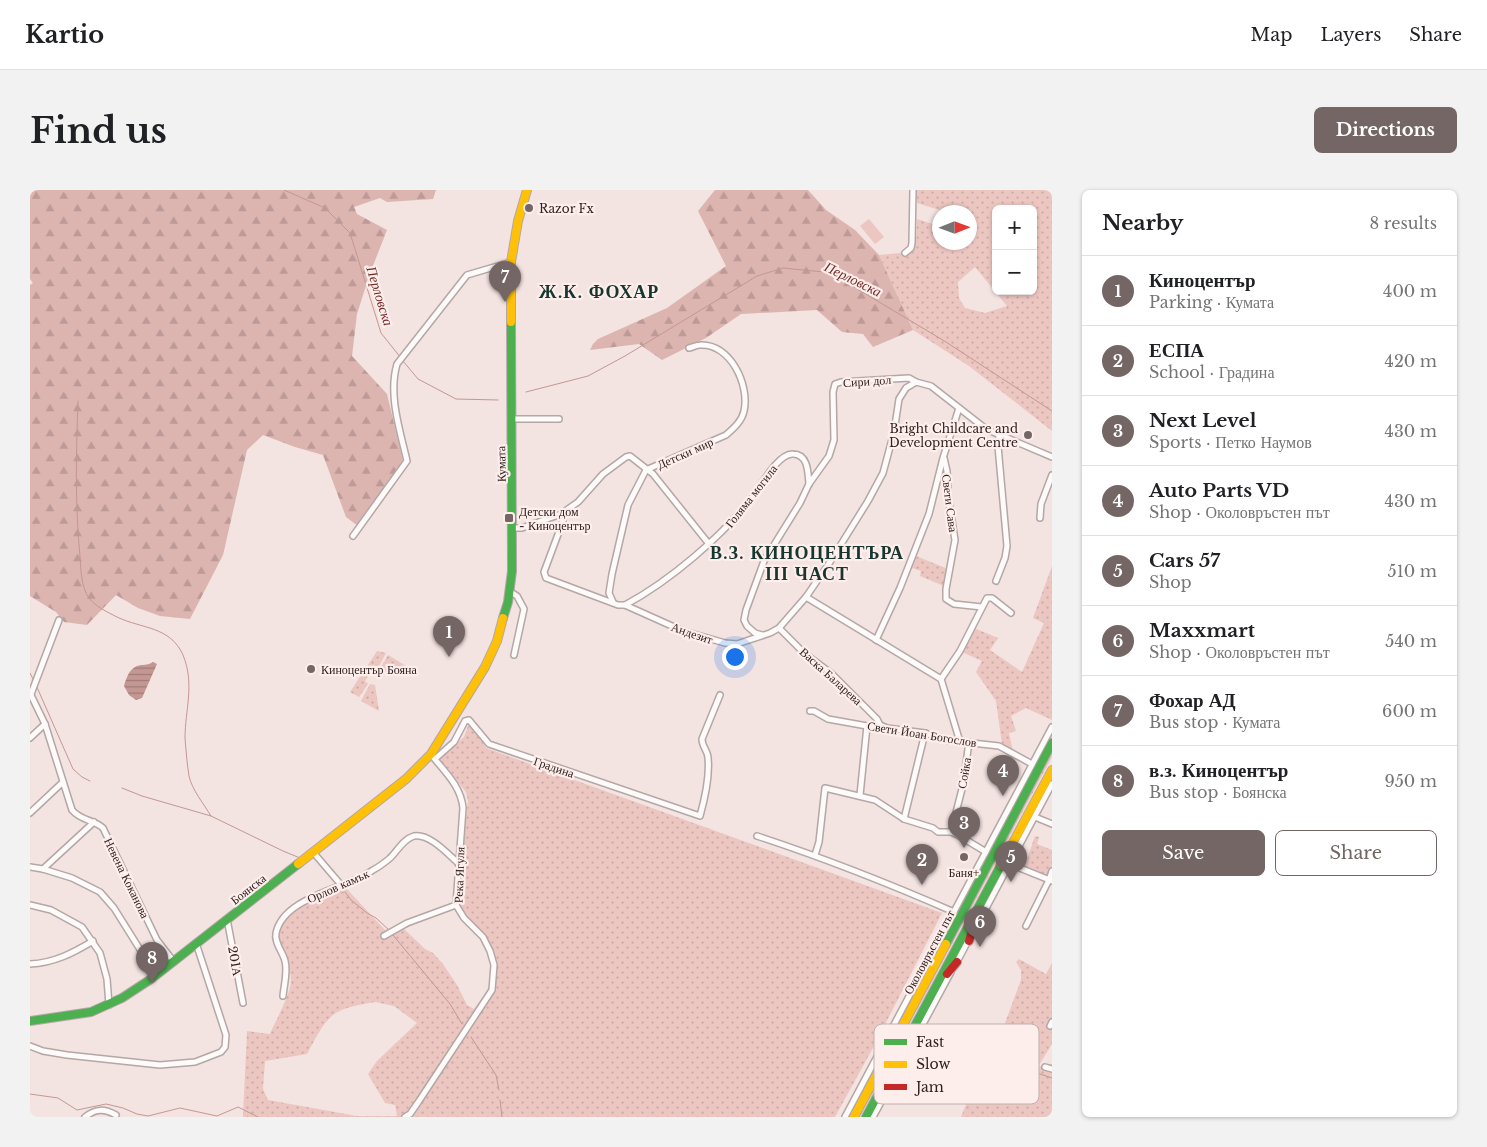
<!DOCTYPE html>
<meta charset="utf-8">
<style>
:root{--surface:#fff;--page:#f2f2f2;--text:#202124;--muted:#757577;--line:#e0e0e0;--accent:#746664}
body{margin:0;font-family:"Libre Baskerville",serif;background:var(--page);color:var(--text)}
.controls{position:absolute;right:15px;top:15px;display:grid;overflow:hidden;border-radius:8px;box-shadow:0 1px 4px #0004}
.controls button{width:45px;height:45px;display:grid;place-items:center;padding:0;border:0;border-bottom:1px solid var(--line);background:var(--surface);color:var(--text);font:25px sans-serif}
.compass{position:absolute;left:902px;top:15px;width:45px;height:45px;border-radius:50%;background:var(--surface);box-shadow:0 1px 4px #0004;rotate:89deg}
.you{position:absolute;left:704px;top:466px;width:18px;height:18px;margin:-12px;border:4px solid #fff;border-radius:50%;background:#1a73e8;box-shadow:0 0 0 8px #1a73e833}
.badge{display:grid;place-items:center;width:32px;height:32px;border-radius:50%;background:var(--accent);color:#fff;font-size:16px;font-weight:700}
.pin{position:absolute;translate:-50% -41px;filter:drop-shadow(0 1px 2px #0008)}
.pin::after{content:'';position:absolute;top:26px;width:18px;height:15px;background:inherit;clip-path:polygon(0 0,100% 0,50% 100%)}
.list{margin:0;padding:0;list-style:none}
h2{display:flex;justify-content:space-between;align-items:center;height:65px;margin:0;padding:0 20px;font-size:21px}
h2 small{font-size:16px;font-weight:400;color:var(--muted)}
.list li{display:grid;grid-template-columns:32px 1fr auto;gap:15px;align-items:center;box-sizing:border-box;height:70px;padding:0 20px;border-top:1px solid var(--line)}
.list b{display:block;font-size:19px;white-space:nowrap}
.list p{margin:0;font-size:16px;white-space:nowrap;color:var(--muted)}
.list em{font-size:16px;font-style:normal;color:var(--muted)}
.actions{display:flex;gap:10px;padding:15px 20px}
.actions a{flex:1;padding:11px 0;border:1px solid var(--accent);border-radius:8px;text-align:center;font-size:18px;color:var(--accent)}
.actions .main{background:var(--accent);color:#fff}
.map{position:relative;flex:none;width:1022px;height:927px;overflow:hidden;border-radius:8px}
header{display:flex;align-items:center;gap:30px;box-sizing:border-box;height:70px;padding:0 25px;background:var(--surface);border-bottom:1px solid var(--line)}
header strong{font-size:24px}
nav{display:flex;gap:28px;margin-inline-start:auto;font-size:18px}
.intro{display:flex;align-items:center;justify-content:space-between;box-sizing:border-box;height:120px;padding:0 30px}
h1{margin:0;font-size:35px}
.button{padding:12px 22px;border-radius:8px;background:var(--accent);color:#fff;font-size:18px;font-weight:700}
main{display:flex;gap:30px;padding:0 30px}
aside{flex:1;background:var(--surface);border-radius:8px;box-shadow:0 1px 4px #0004}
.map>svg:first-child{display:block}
.grass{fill:url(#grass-dots);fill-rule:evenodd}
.forest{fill:url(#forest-firs)}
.pitch{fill:#ecc6c1}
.water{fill:url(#water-rules)}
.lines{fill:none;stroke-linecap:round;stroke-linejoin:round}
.stream{stroke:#c49793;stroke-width:1}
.street-casing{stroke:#b4a7a6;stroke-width:8}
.fast-casing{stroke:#b4a7a6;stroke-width:10}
.slow-casing{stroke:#b4a7a6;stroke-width:10}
.jam-casing{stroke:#b4a7a6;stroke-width:10}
.street{stroke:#fdfbfa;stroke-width:5}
.fast{stroke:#4caf50;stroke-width:8}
.slow{stroke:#ffc107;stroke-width:8}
.jam{stroke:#c62828;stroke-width:8}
.poi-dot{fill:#746664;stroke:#fdeeec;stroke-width:2}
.labels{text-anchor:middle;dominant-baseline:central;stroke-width:4.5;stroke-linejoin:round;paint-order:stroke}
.poi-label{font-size:12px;fill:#2f2220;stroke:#fdeeec;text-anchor:start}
.street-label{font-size:12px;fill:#2f2220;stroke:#fdeeec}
.water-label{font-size:14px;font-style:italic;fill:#732b27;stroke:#fdeeec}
.district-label{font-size:18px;font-weight:bold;letter-spacing:1px;fill:#17362f;stroke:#fdeeec}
.key{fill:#fdeeec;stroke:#bfb1af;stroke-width:1}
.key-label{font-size:14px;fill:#2f2220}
</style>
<header>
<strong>Kartio</strong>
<nav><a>Map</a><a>Layers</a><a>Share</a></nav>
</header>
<div class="intro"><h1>Find us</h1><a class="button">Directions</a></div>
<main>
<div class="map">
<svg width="1022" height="927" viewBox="0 0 1022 927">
<defs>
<pattern id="grass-dots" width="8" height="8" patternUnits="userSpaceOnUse" patternTransform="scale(1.25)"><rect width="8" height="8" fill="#ecc6c1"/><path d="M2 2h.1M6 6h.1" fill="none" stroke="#cbaaa6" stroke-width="1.8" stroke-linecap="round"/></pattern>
<pattern id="forest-firs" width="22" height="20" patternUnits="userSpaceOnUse" patternTransform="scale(1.25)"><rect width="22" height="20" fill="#dcb4b0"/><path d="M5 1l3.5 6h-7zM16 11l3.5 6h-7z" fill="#bd9a97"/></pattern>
<pattern id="water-rules" width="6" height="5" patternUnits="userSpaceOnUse" patternTransform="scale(1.25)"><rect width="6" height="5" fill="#c49793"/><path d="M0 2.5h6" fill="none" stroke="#a07b78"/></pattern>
</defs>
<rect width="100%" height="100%" fill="#f3e3e1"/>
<g class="grass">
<path d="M 886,0 L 1022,0 L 1022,241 L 939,176 L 883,140 L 849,65 L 871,63 L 886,51 L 887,29 L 909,36 L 909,52 L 939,52 L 939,22 L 916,22 L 887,13 ZM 966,19 L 1003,19 L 1003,101 L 966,101 ZM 945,77 L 977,116 L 955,123 L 935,118 L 929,108 L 928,92 Z"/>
<polygon points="886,366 918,379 914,396 890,386 891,381 882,378"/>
<polygon points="1022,376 1022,530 996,518 981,526 986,541 979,543 983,562 972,554 966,511 946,482 952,471 932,462 944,438 968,448 960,460 992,482 1014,433 1003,428"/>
<polygon points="347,461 356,463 348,478 343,478 339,481 336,478"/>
<polygon points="358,465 376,476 352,483 350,479"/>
<polygon points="333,482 338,486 335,491 338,494 329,507 320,502"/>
<polygon points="340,494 345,495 349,521 331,511"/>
<path d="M 438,536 L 444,536 L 456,558 L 912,723 L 844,856 L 805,927 L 213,927 L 217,841 L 240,844 C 245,832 262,801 261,790 C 261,777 251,765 249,753 C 245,720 291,706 315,697 L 355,740 L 427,712 L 438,611 L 436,602 L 409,569 L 434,547 ZM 423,717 C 442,738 472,763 459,796 C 456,804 449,812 444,819 L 437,815 L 427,795 L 413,774 L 403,763 L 395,759 L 374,739 ZM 345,812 L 364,816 L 387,833 L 347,871 L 338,884 L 355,913 L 365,915 L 367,926 L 327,926 L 238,910 L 233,899 L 235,871 L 277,864 C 298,825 300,819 345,812 Z"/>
<polygon points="1022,543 1022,547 903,769 902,768"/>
<polygon points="1022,563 1022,567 830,927 828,927"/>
<polygon points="1005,646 1009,647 1007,654 1022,660 1022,676 1018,688 994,678"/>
<polygon points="989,769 1016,784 1022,773 1022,854 1009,875 1015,880 1022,881 1022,927 931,927 937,912 925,906 929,884 926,879 942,848 957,848 971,844 991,790 991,780 986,772"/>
</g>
<g class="forest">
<polygon points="0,0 406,0 403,9 357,12 350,8 324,17 327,24 357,40 339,86 327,124 322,166 357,204 373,271 328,336 316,327 293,265 265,257 233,245 217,260 193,365 160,429 130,426 108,418 86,405 57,435 34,432 26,422 0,406 0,95 3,93 0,89"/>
<polygon points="685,0 778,0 796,20 825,40 849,65 883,140 843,157 833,144 812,142 787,120 711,124 676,148 632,170 609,154 560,160 563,154 568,149 637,118 696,76 668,21"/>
</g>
<polygon class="pitch" points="839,29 854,47 845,54 830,36"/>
<path class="water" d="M 123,472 L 127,474 L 112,508 L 106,510 L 99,505 L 94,496 C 96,489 99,479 107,476 C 113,474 117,476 123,472 Z"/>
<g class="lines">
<g class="stream">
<polyline points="254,0 295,18 320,43 351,143 371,168"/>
<polyline points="373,171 388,189 426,209 468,210"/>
<polyline points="496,202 558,186 595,166 727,86 753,78 794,82 819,94 916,152 1022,221"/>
<path d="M 48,211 C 46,264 45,315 50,367 C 51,380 51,397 59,408 C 65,416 77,422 87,427 C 112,439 140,436 153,465 C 165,494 155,520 155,548 C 156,560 157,574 159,586 C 162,600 174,614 181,626"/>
<polyline points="0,483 4,491"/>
<polyline points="6,495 43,579 52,587 60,591"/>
<polyline points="92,598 112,606 181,626 253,661 270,668"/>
<polyline points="315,702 321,710 337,723 346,728 359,740"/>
<polyline points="363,745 420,814 432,834"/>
<polyline points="441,847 466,885 469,900"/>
<polyline points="933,869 989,877 1022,888"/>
<polyline points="0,904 28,908 47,920 76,914 93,918 107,924 118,926 150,918 187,926 208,917 228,927"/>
<polyline points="470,910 472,927"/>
</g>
<defs>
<g id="street">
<polyline points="875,63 881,58 882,53 883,0"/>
<polyline points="482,229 529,229"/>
<polyline points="914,268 917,281 918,306 925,350 916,399 916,409 924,414 952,417"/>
<path d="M 616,280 L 696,245 C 704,238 712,231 714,221 C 720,195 700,153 670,155 C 667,155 663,157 659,158"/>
<polyline points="531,324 533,331 514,382 516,388 588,415 595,415 653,441 695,453 707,454 740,443 749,438 776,407 800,372 838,311 853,283 864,242 869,209 876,198 886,192 901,196 956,239 1022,267"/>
<polyline points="1010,328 1011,314 1022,285"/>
<polyline points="483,338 492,338 531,324 548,312 573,284 596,267 600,266 623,284 679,354"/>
<path d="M 323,346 L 377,271 C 370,240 358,205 367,174 L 437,85 L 481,72"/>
<polyline points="966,391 975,368 977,356 968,256 969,246"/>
<polyline points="479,401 487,406 494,419 484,465"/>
<polyline points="776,407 911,489"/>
<polyline points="583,412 579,403 582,384 598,315 616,280"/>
<path d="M 595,415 C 640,391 691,347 723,307 C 731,296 748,263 763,264 C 778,264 778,282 779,294"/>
<polyline points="749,438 774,463 802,484 847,529 850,535"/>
<polyline points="732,445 725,443 717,436 714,430 716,420 734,371 770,313 779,294 799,266 804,250 803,202 805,194 811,192 879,188 886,192"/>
<polyline points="846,450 870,398 899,324 913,268 929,218"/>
<polyline points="911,489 930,461 957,408 962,408 981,423"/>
<polyline points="911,489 930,552"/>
<path d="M 0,503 L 15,534 L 42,620 C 51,631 63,629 73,638 L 127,750 L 144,772"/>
<polyline points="1,504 29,430"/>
<polyline points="780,521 784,521 798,529 837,536 850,535 857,538 895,543 915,550 969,556 1002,574"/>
<polyline points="0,548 15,534"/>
<path d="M 405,569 L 424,552 L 435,531 L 439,530 L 459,554 L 670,626 C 675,608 680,587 678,568 C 678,561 672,557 672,549 L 690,505"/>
<polyline points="830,605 837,536"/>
<polyline points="0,623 33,592"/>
<polyline points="1005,627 1022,634"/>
<polyline points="874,629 895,543"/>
<polyline points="921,642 933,595 939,552"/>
<path d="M 727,646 C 794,668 860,694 924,722"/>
<polyline points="283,662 312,696"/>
<polyline points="785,665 789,652 795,598 845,610 874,629 903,638 908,642 921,642 928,645 956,662"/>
<polyline points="980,674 1022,691"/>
<polyline points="0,677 13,679 42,688 70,702 84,718 126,785"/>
<polyline points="13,679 64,632"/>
<polyline points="0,715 21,720 52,737 70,763 77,789 79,815"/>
<polyline points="197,729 213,813"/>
<polyline points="996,736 1019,690 1022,681"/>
<polyline points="946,737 1022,594"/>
<polyline points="354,746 377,733 426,715"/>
<polyline points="927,772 939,749"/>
<path d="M 0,774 C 24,773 43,763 63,751"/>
<path d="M 253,806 C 254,795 258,782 255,771 C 253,762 244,753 246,743 C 254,706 317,699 343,680 C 349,677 354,673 359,669 C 367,662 373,649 384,646 C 399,643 418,664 428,673"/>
<polyline points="1020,836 1022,832"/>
<polyline points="0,856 13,861 37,865 130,875 165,872 191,862 195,857 196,845 166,753"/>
<polyline points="1015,877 1022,879"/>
<path d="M 55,927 C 66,918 75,919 86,925"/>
<path d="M 375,927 L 380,924 L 389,911 L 462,800 L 464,775 L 460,761 L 453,747 L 434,728 L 426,715 L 433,618 C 431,597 416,583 403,567"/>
<polyline points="815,927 1022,537"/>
<polyline points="843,927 921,782"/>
</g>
<g id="fast">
<polyline points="473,428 478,412 482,381 481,132"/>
<polyline points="916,754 1022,553"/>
<polyline points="0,831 61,822 92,808 121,789 268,674"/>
<polyline points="836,927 971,675"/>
</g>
<g id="slow">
<polyline points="481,132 481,72 488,31 497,0"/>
<polyline points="268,674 376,589 401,564 455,477 467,451 473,428"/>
<polyline points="971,675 1022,580"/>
<polyline points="824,927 916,754"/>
</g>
<g id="jam">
<polyline points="939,751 944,735"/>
<polyline points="917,784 927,772"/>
</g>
</defs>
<use href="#street" class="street-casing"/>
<use href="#fast" class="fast-casing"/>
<use href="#slow" class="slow-casing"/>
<use href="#jam" class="jam-casing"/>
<use href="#street" class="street"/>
<use href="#fast" class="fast"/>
<use href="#slow" class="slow"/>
<use href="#jam" class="jam"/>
</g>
<g class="poi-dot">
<circle cx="499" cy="18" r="5"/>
<circle cx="998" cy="245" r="5"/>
<rect x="474" y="323" width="10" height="10" rx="2.5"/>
<circle cx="281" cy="479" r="5"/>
<circle cx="934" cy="667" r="5"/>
</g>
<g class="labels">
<g class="poi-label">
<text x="509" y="18">Razor Fx</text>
<text x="988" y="238" text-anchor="end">Bright Childcare and<tspan x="988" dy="14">Development Centre</tspan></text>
<text x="489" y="321">Детски дом<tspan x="489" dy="14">- Киноцентър</tspan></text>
<text x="291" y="479">Киноцентър Бояна</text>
<text x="934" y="682" text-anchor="middle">Баня+</text>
</g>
<g class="street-label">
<text transform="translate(837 191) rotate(-4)">Сири дол</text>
<text transform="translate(655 263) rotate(-24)">Детски мир</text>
<text transform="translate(471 274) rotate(-91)">Кумата</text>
<text transform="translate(721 306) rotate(-52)">Голяма могила</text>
<text transform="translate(920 313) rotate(83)">Свети Сава</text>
<text transform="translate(662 443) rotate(19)">Андезит</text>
<text transform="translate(801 486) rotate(42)">Васка Баларева</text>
<text transform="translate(892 544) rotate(9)">Свети Йоан Богослов</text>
<text transform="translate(524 577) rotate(19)">Градина</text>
<text transform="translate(934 583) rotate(-80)">Сойка</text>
<text transform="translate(429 685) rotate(-88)">Река Ягуля</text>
<text transform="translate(97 688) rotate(64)">Невена Коканова</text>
<text transform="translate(308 696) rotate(-24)">Орлов камък</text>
<text transform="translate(218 699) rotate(-38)">Боянска</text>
<text transform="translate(899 762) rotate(-62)">Околовръстен път</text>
<text transform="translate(205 771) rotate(80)">201А</text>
</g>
<g class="water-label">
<text transform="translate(823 89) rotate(26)">Перловска</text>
<text transform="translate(350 106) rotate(73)">Перловска</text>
</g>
<g class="district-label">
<text x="569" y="102">Ж.К. ФОХАР</text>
<text x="777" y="363">В.З. КИНОЦЕНТЪРА<tspan x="777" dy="21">ІІІ ЧАСТ</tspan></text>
</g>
</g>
<rect x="844" y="834" width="165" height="80" rx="8" class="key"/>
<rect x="854" y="849" width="23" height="6" fill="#4caf50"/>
<rect x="854" y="871" width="23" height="7" fill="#ffc107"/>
<rect x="854" y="894" width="23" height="6" fill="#c62828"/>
<g class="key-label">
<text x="886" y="857">Fast</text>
<text x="886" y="879">Slow</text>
<text x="886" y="902">Jam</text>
</g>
</svg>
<div class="controls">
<button>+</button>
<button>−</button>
</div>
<svg class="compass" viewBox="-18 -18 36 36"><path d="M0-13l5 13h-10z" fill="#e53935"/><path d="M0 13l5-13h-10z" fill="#757577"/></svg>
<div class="you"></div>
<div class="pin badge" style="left:419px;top:467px">1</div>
<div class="pin badge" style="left:892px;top:695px">2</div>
<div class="pin badge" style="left:934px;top:658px">3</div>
<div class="pin badge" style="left:973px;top:606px">4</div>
<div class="pin badge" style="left:981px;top:692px">5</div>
<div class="pin badge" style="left:950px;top:757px">6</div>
<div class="pin badge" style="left:475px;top:112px">7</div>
<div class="pin badge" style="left:122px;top:793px">8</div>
</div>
<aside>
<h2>Nearby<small>8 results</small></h2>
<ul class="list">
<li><span class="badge">1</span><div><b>Киноцентър</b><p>Parking · Кумата</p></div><em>400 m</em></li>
<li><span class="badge">2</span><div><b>ЕСПА</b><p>School · Градина</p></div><em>420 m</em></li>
<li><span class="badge">3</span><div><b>Next Level</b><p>Sports · Петко Наумов</p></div><em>430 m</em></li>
<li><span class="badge">4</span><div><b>Auto Parts VD</b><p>Shop · Околовръстен път</p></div><em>430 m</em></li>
<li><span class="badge">5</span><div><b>Cars 57</b><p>Shop</p></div><em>510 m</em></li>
<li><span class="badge">6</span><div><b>Maxxmart</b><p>Shop · Околовръстен път</p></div><em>540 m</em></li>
<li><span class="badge">7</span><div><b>Фохар АД</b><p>Bus stop · Кумата</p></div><em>600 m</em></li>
<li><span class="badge">8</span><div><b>в.з. Киноцентър</b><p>Bus stop · Боянска</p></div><em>950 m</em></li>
</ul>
<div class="actions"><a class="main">Save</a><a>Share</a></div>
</aside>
</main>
